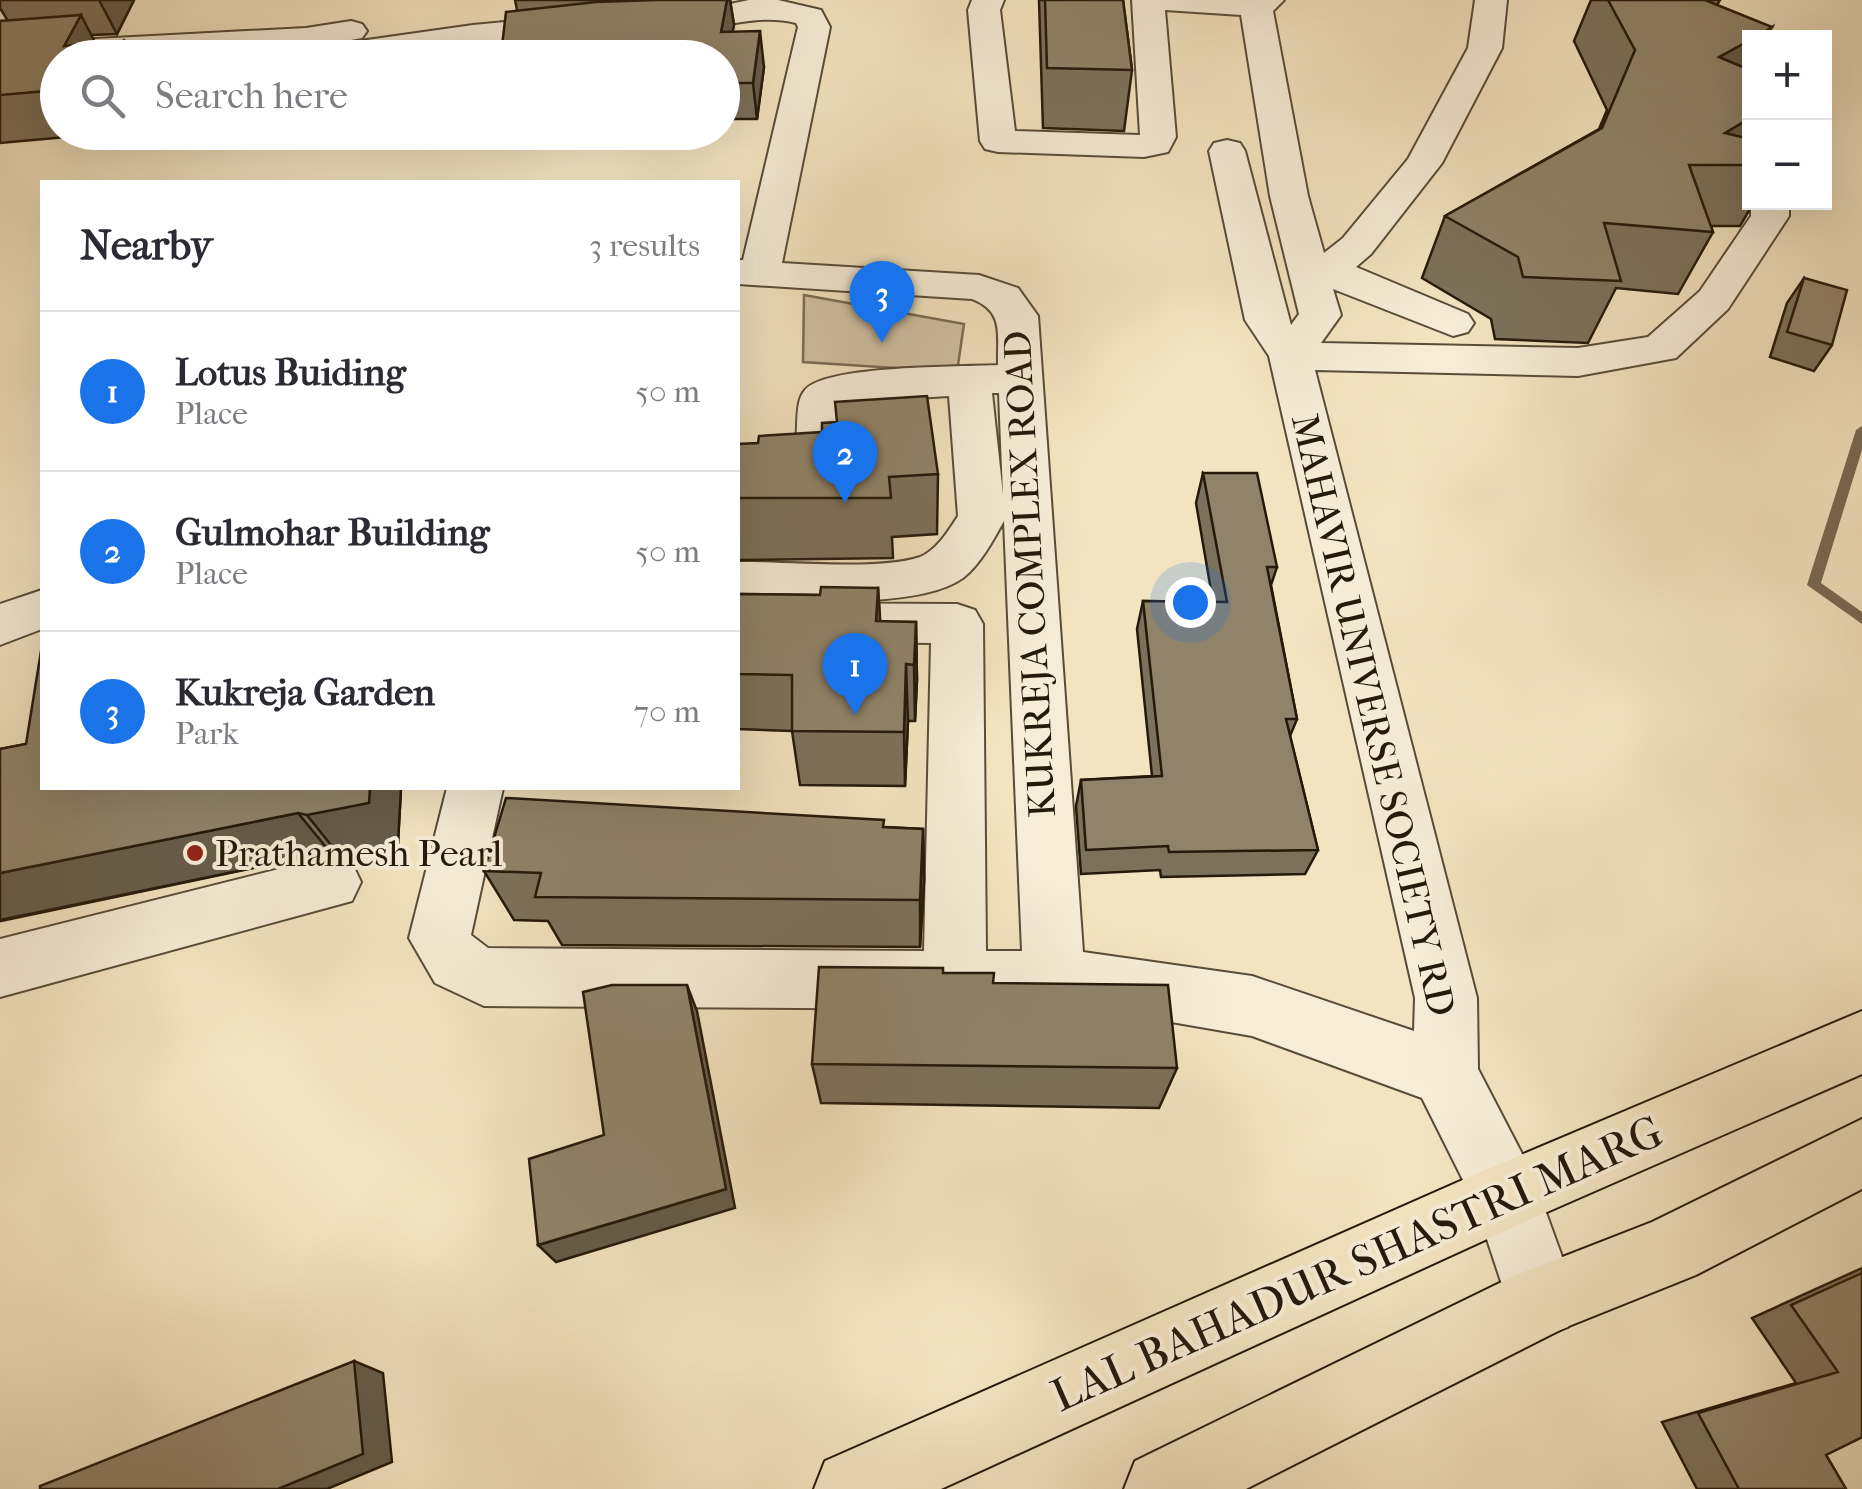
<!DOCTYPE html>
<meta charset="utf-8">
<style>
:root{--surface:#fff;--page:#f2f2f3;--text:#2b2b33;--muted:#7c7c81;--line:#e1e1e2;--accent:#1a73e8}
body{margin:0;font-family:"IM FELL French Canon",serif;background:var(--page);color:var(--text)}
.controls{position:absolute;right:30px;top:30px;display:grid;overflow:hidden;border-radius:0px;box-shadow:0 10px 40px #0002}
.controls button{width:90px;height:90px;display:grid;place-items:center;padding:0;border:0;border-bottom:2px solid var(--line);background:var(--surface);color:var(--text);font:50px sans-serif}
.you{position:absolute;left:1190px;top:602px;width:35px;height:35px;margin:-25px;border:8px solid #fff;border-radius:50%;background:#1a73e8;box-shadow:0 0 0 15px #1a73e833}
.badge{display:grid;place-items:center;width:65px;height:65px;border-radius:50%;background:var(--accent);color:#fff;font-size:32px;font-weight:700}
.pin{position:absolute;translate:-50% -82px;filter:drop-shadow(0 2px 5px #0008)}
.pin::after{content:'';position:absolute;top:52px;width:35px;height:30px;background:inherit;clip-path:polygon(0 0,100% 0,50% 100%)}
.list{margin:0;padding:0;list-style:none}
h2{display:flex;justify-content:space-between;align-items:center;height:130px;margin:0;padding:0 40px;font-size:42px}
h2 small{font-size:32px;font-weight:400;color:var(--muted)}
.list li{display:grid;grid-template-columns:65px 1fr auto;gap:30px;align-items:center;box-sizing:border-box;height:160px;padding:0 40px;border-top:2px solid var(--line)}
.list b{display:block;font-size:38px;white-space:nowrap}
.list p{margin:0;font-size:32px;white-space:nowrap;color:var(--muted)}
.list em{font-size:32px;font-style:normal;color:var(--muted)}
.icon{flex:none;width:55px;height:55px;fill:none;stroke:currentColor;stroke-width:2;stroke-linecap:round;stroke-linejoin:round}
.map{position:relative;flex:none;width:1862px;height:1489px;overflow:hidden}
.search{position:absolute;background:var(--surface);box-shadow:0 10px 40px #0002;left:40px;top:40px;width:700px;height:110px;display:flex;align-items:center;gap:25px;box-sizing:border-box;padding:0 35px;border-radius:55px;color:var(--muted);font-size:38px}
.panel{position:absolute;background:var(--surface);box-shadow:0 10px 40px #0002;left:40px;top:180px;width:700px;height:610px;border-radius:0px}
.map>svg:first-child{display:block}
.green{fill:#d0c1a2;stroke:#7a6d56;stroke-width:2.5}
.lines{fill:none;stroke-linecap:round;stroke-linejoin:round}
.stream{fill:#776953;fill-rule:evenodd}
.minor-casing{stroke:#584c38;stroke-width:4}
.major-casing{stroke:#25190a;stroke-width:4}
.minor{fill:#f7edd7;fill-rule:evenodd}
.major{fill:#f3e4c1;fill-rule:evenodd}
.wall{fill:#7c715a;stroke:#25190a;stroke-width:2.5}
.shaded-wall{fill:#655c4a;stroke:#25190a;stroke-width:2.5}
.building{fill:#908369;stroke:#25190a;stroke-width:2.5}
.poi-dot{fill:#8f2418;stroke:#f7edd7;stroke-width:4}
.labels{text-anchor:middle;dominant-baseline:central;stroke-width:8;stroke-linejoin:round;paint-order:stroke}
.street-label{font-size:38px;fill:#25190a;stroke:#f7edd7}
.poi-label{font-size:38px;fill:#25190a;stroke:#f7edd7;text-anchor:start}
.near-street-label{font-size:45px;fill:#25190a;stroke:#f7edd7}
</style>
<div class="map">
<svg width="1862" height="1489" viewBox="0 0 1862 1489">
<rect width="100%" height="100%" fill="#f3e4c1"/>
<filter id="stains"><feTurbulence type="fractalNoise" baseFrequency=".002" numOctaves="4"/><feColorMatrix values="0 0 0 0 .2 0 0 0 0 .09 0 0 0 0 .02 0 0 0 .5 -.17"/></filter>
<radialGradient id="worn" r=".72"><stop offset=".6" stop-color="#630" stop-opacity="0"/><stop offset="1" stop-color="#630" stop-opacity=".3"/></radialGradient>
<polygon class="green" points="804,295 964,324 957,372 803,362"/>
<g class="lines">
<polygon class="stream" points="1862,426 1862,450 1821,583 1862,612 1862,624 1807,585 1856,430"/>
<defs>
<g id="minor">
<path d="M 749,0 L 778,0 L 821,10 L 830,27 L 782,263 L 979,275 L 1018,288 L 1038,316 L 1083,952 L 1252,976 L 1414,1031 L 1415,998 L 1269,356 L 1245,320 L 1209,151 L 1214,143 L 1227,140 L 1240,143 L 1245,151 L 1291,325 L 1299,314 L 1270,196 L 1241,15 L 1165,10 L 1176,137 L 1168,152 L 1144,157 L 998,152 L 985,149 L 980,141 L 968,10 L 972,0 L 1004,0 L 1000,10 L 1015,131 L 1140,135 L 1132,0 L 1284,0 L 1273,11 L 1308,196 L 1324,253 L 1343,238 L 1408,159 L 1468,48 L 1475,0 L 1507,0 L 1502,48 L 1442,163 L 1371,254 L 1356,267 L 1468,314 L 1474,323 L 1468,332 L 1453,336 L 1333,289 L 1341,315 L 1321,343 L 1578,348 L 1648,337 L 1700,291 L 1751,216 L 1751,202 L 1789,202 L 1789,216 L 1728,309 L 1676,358 L 1578,376 L 1315,370 L 1477,998 L 1478,1069 L 1531,1171 L 1578,1301 L 1568,1327 L 1542,1337 L 1516,1327 L 1476,1206 L 1422,1098 L 1252,1036 L 1102,1010 L 484,1006 L 435,983 L 409,938 L 447,788 L 503,788 L 471,935 L 488,948 L 924,951 L 931,643 L 738,641 L 738,603 L 957,604 L 975,610 L 983,624 L 986,951 L 1022,951 L 1004,521 C 993,540 981,564 963,578 C 919,610 792,600 738,598 L 738,562 C 784,561 880,571 920,557 C 937,550 949,530 958,516 L 949,396 L 847,402 C 842,412 844,427 842,440 C 835,492 778,488 738,489 L 738,457 L 794,451 C 800,434 793,403 805,390 C 825,365 962,367 998,365 C 997,334 1005,312 972,299 L 738,284 L 738,260 L 743,260 L 798,27 L 796,23 C 746,10 700,40 650,28 L 645,21 L 650,14 L 697,11 ZM 992,393 L 999,393 L 1003,495 Z"/>
<polygon points="580,15 591,18 596,25 591,32 384,58 294,58 298,51 310,48 473,25"/>
<polygon points="351,21 362,24 367,31 362,38 306,48 58,58 58,61 0,64 0,44 306,28"/>
<polygon points="42,590 42,629 0,645 0,604"/>
<polygon points="331,856 352,863 361,882 352,901 0,997 0,939"/>
</g>
<g id="major">
<polygon points="1862,1011 1862,1074 1531,1219 941,1489 814,1489 825,1461 1483,1171"/>
<polygon points="1862,1119 1862,1189 1696,1275 1564,1328 1246,1489 1124,1489 1135,1461 1516,1275 1652,1222"/>
</g>
</defs>
<use href="#minor" class="minor-casing"/>
<use href="#major" class="major-casing"/>
<use href="#minor" class="minor"/>
<use href="#major" class="major"/>
</g>
<g class="wall">
<polygon points="0,0 134,0 117,34 91,35 58,58 58,132 122,132 0,143 0,21 8,21 0,8"/>
<polygon points="515,0 730,0 734,25 732,32 764,67 757,119 722,119 722,58 505,58 502,46 517,10"/>
<polygon points="1039,0 1123,0 1132,70 1124,131 1043,128"/>
<polygon points="1591,0 1720,0 1717,5 1750,38 1750,202 1754,202 1740,226 1711,226 1713,232 1678,294 1616,288 1588,343 1495,339 1491,319 1422,278 1445,216 1599,129 1607,110 1574,41"/>
<polygon points="1804,278 1832,345 1814,371 1770,357 1787,303"/>
<polygon points="738,444 938,474 937,534 892,537 893,558 738,560"/>
<polygon points="1203,473 1277,567 1271,585 1297,719 1290,736 1318,850 1305,874 1161,877 1160,870 1081,874 1076,806 1081,780 1152,776 1137,629 1143,601 1213,602 1196,503"/>
<polygon points="878,588 880,622 916,622 917,680 915,721 908,721 905,786 800,785 792,731 738,729 738,594 820,595"/>
<polygon points="26,744 42,788 401,788 398,843 339,855 330,852 1,921 0,749"/>
<polygon points="884,827 923,829 924,880 920,947 562,945 548,921 514,920 484,871"/>
<polygon points="943,973 993,983 1177,1068 1159,1108 821,1103 812,1064"/>
<polygon points="1862,1268 1862,1437 1826,1455 1846,1489 1697,1489 1662,1422 1796,1383 1752,1318"/>
</g>
<g class="shaded-wall">
<polygon points="99,0 134,0 117,34"/>
<polygon points="727,0 730,0 734,25 726,67 721,32"/>
<polygon points="81,15 103,58 64,46"/>
<polygon points="1772,27 1766,38 1754,38"/>
<polygon points="760,31 764,67 757,119 753,83"/>
<polygon points="1750,40 1750,69 1740,87 1719,57"/>
<polygon points="124,41 133,58 117,58"/>
<polygon points="1750,118 1750,158 1725,133"/>
<polygon points="878,588 882,646 876,621"/>
<polygon points="916,622 917,680 915,721 914,665"/>
<polygon points="906,664 908,721 905,786 904,732"/>
<polygon points="370,788 401,788 398,843 339,855 307,815"/>
<polygon points="298,813 330,852 0,920 0,873"/>
<polygon points="923,829 924,880 920,947 920,900"/>
<polygon points="687,985 697,1011 735,1208 556,1262 538,1245 726,1189"/>
<polygon points="354,1361 383,1373 392,1462 327,1489 278,1489"/>
</g>
<g class="building">
<polygon points="657,0 727,0 721,32 760,31 753,83 722,83 722,58 682,58 684,49 541,58 541,50 523,52 523,44 502,46 506,12 596,2"/>
<polygon points="1045,0 1123,0 1132,70 1047,68"/>
<polygon points="1608,0 1705,0 1772,27 1754,38 1750,38 1750,40 1719,57 1750,70 1750,118 1725,133 1750,139 1750,165 1689,165 1713,232 1604,223 1621,281 1523,277 1518,257 1445,216 1602,128 1635,50"/>
<polygon points="81,15 64,46 124,41 117,58 58,58 58,90 0,95 0,21"/>
<polygon points="1804,278 1847,290 1832,345 1787,332"/>
<polygon points="927,396 938,474 889,477 891,498 738,498 738,444 758,443 759,436 822,432 822,423 837,422 835,402"/>
<polygon points="1203,473 1257,473 1277,567 1267,567 1297,719 1286,719 1318,850 1169,852 1168,846 1086,850 1081,780 1162,776 1143,601 1227,602"/>
<polygon points="821,587 878,588 876,621 916,622 914,665 906,664 904,732 792,731 792,675 738,674 738,594 820,595"/>
<polygon points="42,645 42,788 370,788 369,803 307,815 298,813 0,873 0,749 26,744"/>
<polygon points="506,798 884,820 883,827 923,829 920,900 535,897 541,873 484,871"/>
<polygon points="819,967 943,968 943,973 994,973 993,983 1168,985 1177,1068 812,1064"/>
<polygon points="612,985 687,985 726,1189 538,1245 529,1159 604,1135 583,992"/>
<polygon points="1862,1273 1862,1437 1826,1455 1846,1489 1739,1489 1698,1413 1838,1372 1791,1305"/>
<polygon points="354,1361 363,1454 278,1489 40,1489 40,1486"/>
</g>
<circle class="poi-dot" cx="195" cy="853" r="10"/>
<g class="labels">
<g class="street-label">
<text transform="translate(1030 574) rotate(-93)">KUKREJA COMPLEX ROAD</text>
<text transform="translate(1373 715) rotate(77)">MAHAVIR UNIVERSE SOCIETY RD</text>
</g>
<g class="poi-label">
<text x="215" y="853">Prathamesh Pearl</text>
</g>
<g class="near-street-label">
<text transform="translate(1357 1264) rotate(-24)">LAL BAHADUR SHASTRI MARG</text>
</g>
</g>
<rect width="100%" height="100%" filter="url(#stains)"/>
<rect width="100%" height="100%" fill="url(#worn)"/>
</svg>
<div class="controls">
<button>+</button>
<button>−</button>
</div>
<div class="you"></div>
<div class="pin badge" style="left:855px;top:715px">1</div>
<div class="pin badge" style="left:845px;top:503px">2</div>
<div class="pin badge" style="left:882px;top:343px">3</div>
<div class="search"><svg class="icon" aria-label="search" viewBox="0 0 24 24"><circle cx="10" cy="10" r="6"/><path d="M15 15l6 6"/></svg>Search here</div>
<section class="panel">
<h2>Nearby<small>3 results</small></h2>
<ul class="list">
<li><span class="badge">1</span><div><b>Lotus Buiding</b><p>Place</p></div><em>50 m</em></li>
<li><span class="badge">2</span><div><b>Gulmohar Building</b><p>Place</p></div><em>50 m</em></li>
<li><span class="badge">3</span><div><b>Kukreja Garden</b><p>Park</p></div><em>70 m</em></li>
</ul>
</section>
</div>
